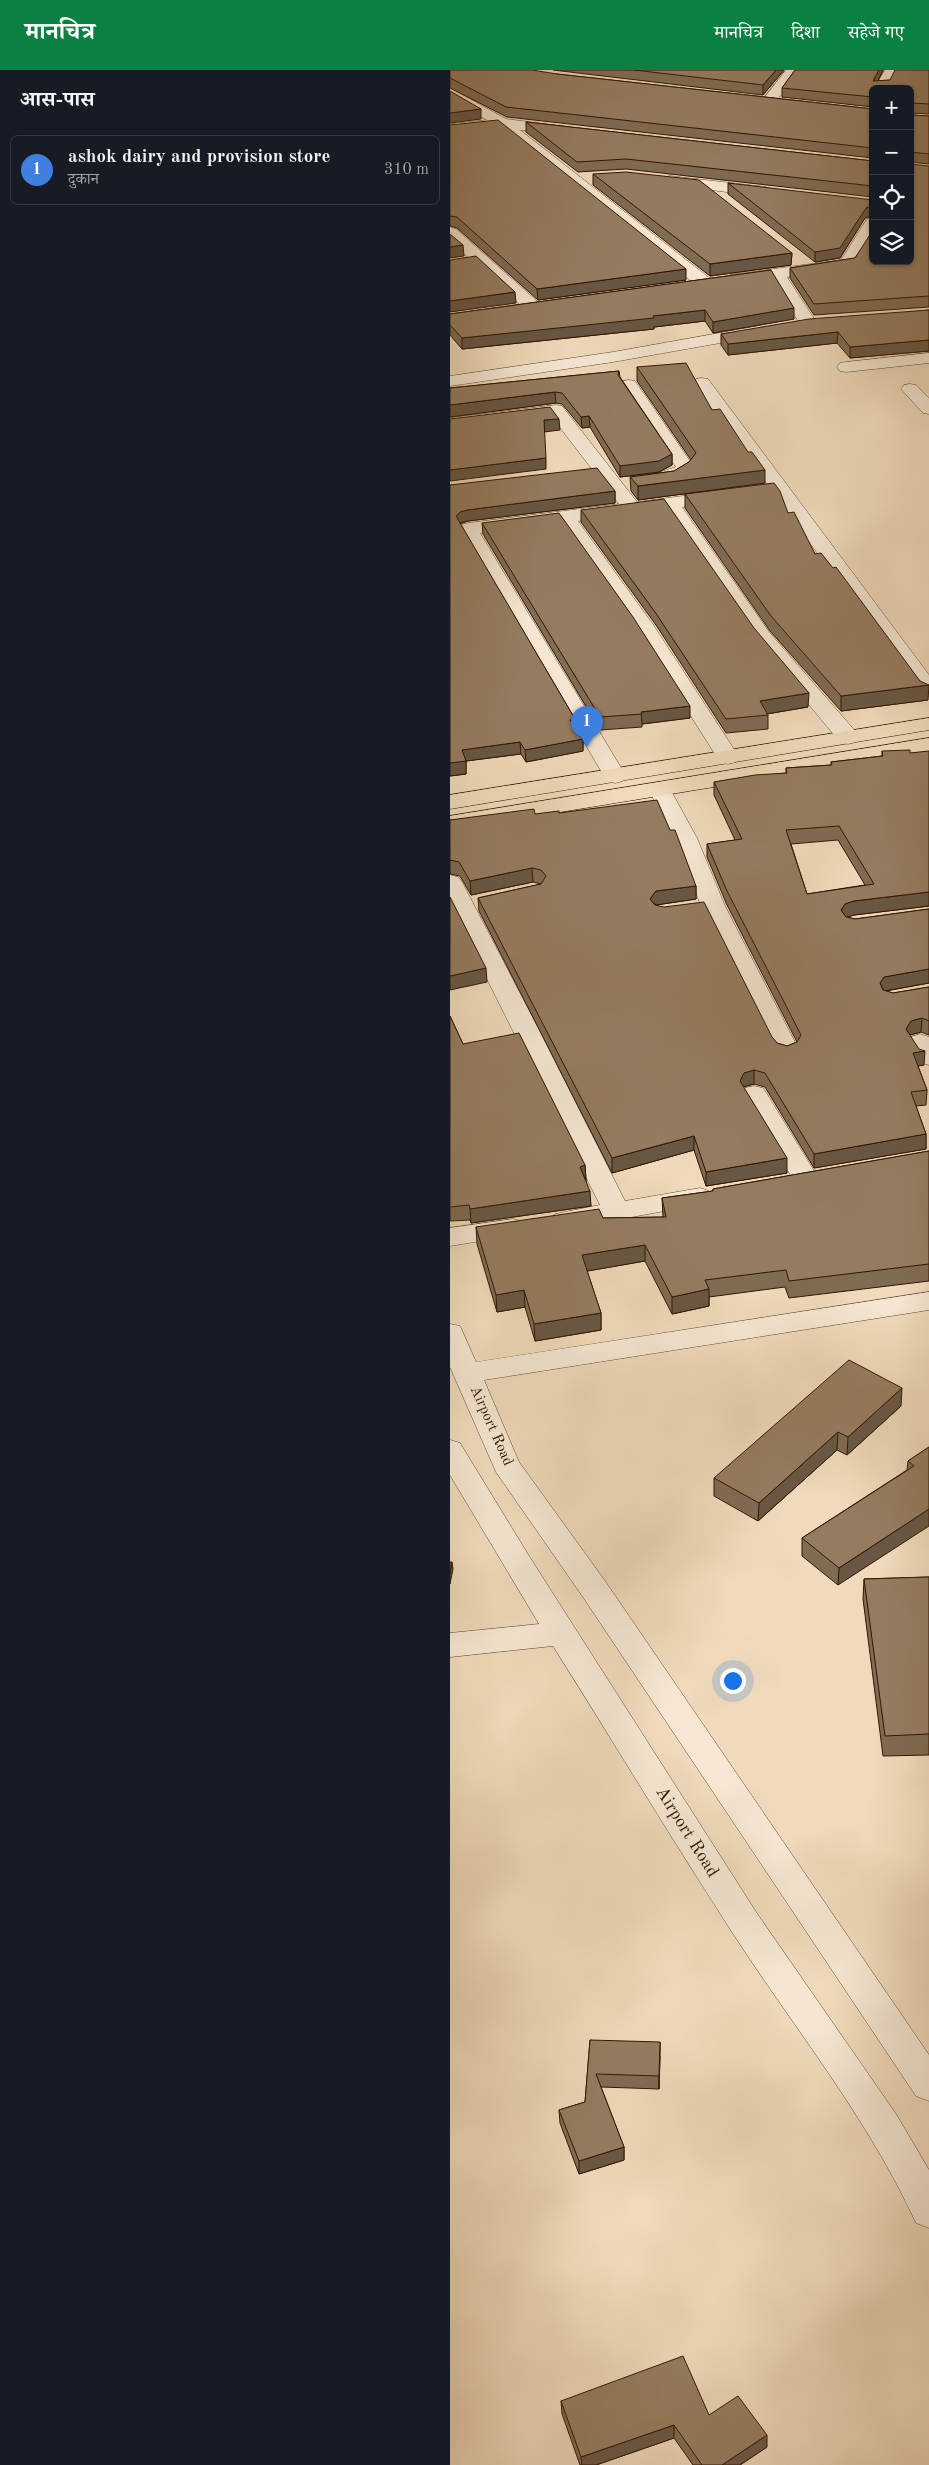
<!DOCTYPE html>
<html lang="hi">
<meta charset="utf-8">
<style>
:root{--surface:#171b24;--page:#20242c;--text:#f1f3f6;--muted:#9ea1a6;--line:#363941;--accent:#0b8043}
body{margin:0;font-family:"Old Standard TT","Noto Serif Devanagari",serif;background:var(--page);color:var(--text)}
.controls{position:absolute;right:15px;top:15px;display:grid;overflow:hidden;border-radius:8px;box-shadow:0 1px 4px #0004}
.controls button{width:45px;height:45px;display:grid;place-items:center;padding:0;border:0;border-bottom:1px solid var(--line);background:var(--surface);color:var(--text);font:25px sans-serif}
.you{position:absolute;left:282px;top:1610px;width:18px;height:18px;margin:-12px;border:4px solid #fff;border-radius:50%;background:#1a73e8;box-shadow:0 0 0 8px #1a73e833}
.badge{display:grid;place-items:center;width:32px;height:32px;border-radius:50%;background:var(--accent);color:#fff;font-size:16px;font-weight:700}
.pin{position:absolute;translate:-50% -41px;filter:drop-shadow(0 1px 2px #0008)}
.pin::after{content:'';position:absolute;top:26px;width:18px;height:15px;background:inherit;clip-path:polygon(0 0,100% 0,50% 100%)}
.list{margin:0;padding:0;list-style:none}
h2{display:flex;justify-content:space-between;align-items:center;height:65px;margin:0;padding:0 20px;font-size:21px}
h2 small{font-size:16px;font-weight:400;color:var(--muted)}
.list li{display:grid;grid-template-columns:32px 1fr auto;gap:15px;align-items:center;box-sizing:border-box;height:70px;margin:0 10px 10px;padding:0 10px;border:1px solid var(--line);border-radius:8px}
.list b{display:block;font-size:19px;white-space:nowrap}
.list p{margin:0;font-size:16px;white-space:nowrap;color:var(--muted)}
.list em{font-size:16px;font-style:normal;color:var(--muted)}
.icon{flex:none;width:28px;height:28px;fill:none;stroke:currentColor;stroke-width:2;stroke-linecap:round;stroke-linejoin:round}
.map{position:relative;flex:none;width:479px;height:2395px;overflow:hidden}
header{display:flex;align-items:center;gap:30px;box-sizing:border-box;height:70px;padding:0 25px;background:var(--accent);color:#fff}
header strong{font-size:24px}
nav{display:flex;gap:28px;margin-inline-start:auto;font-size:18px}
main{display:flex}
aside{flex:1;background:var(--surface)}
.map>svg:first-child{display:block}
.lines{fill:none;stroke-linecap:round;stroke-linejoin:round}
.minor-casing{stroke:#62472f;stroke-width:1}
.major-casing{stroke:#321600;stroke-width:1}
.minor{fill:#f5e7d3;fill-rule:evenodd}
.major{fill:#f0dabb;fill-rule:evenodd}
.wall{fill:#806b53;stroke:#321600;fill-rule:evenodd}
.shaded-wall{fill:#685744;stroke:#321600}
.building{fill:#957c61;stroke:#321600;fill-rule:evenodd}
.labels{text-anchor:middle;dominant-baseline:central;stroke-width:4;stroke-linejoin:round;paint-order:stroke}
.street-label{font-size:15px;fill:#321600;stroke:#f5e7d3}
.near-street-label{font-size:18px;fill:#321600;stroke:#f5e7d3}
</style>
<header>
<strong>मानचित्र</strong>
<nav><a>मानचित्र</a><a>दिशा</a><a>सहेजे गए</a></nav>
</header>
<main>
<aside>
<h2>आस-पास<small></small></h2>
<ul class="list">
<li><span class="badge" style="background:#3f7fe0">1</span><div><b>ashok dairy and provision store</b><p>दुकान</p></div><em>310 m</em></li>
</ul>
</aside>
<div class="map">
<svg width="479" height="2395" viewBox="0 0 479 2395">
<rect width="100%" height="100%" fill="#f0dabb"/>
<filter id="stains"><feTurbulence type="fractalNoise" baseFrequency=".004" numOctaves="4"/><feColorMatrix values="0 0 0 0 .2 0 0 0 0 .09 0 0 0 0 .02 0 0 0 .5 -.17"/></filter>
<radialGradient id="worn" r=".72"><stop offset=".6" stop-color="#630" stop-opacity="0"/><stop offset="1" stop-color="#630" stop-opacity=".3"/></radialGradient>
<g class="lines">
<defs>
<g id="minor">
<polygon points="336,0 351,0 323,35 313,35 311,32"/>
<polygon points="435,0 449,0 438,19 424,19"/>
<polygon points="0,18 56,49 118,57 121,60 113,65 70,60 262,210 264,214 262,218 250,218 49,58 0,64 0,54 37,50 0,28"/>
<polygon points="220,106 316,117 324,122 316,127 214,114 212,111 214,108"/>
<polygon points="423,147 423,166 403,198 337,207 367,253 364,257 352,257 322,209 286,214 280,213 278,209 280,205 286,204 391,190 417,149"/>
<polygon points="0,157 6,159 89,233 92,237 89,241 77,241 0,171"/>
<polygon points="309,256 315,257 318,261 315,265 163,292 0,316 0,306 163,282"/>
<polygon points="479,283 479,293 396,302 390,301 387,297 390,293 396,292"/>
<polygon points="252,308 258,309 479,605 479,626 471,625 325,425 232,437 319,562 406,662 409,667 406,672 398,674 390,672 305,570 215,440 128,451 204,556 289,687 286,692 278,694 270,692 185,558 110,453 30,463 176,706 173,711 165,713 157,711 154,706 8,459 11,455 18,453 169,434 101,346 0,358 0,348 106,335 112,336 187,432 318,415 243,313 246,309"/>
<polygon points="179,310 185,311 244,397 238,407 205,416 198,414 196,410 198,406 226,397 170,315 173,311"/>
<polygon points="460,314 466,315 479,328 479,344 473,343 451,319 454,315"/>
<polygon points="209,712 217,714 220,719 247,768 275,836 349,980 345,985 336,988 327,985 323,980 251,836 225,768 198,719 201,714"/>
<polygon points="0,805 8,807 12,812 89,960 175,1131 250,1118 259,1121 263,1127 259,1133 115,1159 105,1156 102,1150 105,1144 150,1135 0,835"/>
<polygon points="470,964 479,967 479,995 470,992 457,972 461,967"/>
<polygon points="304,1016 313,1018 317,1024 369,1109 365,1115 356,1117 347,1115 343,1109 291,1024 295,1018"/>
<polygon points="63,1149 73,1152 77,1158 73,1164 0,1176 0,1158"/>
<polygon points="479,1222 479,1240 34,1310 69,1392 155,1511 479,1985 479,2031 466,2026 133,1527 46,1402 0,1297 0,1254 10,1256 26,1292"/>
<path d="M 0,1370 L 10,1373 L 79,1486 L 306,1842 L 446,2044 L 479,2100 L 479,2158 L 466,2153 C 418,2048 344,1958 282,1862 C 221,1768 163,1671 103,1576 L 0,1587 L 0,1563 L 89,1554 L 0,1405 Z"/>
</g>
<g id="major">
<polygon points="479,648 479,660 0,739 0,725"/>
<polygon points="479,668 479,682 0,760 0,746"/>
</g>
</defs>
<use href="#minor" class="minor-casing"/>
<use href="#major" class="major-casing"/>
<use href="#minor" class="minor"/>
<use href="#major" class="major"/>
</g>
<g class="wall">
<polygon points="0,0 107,4 423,39 423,88 57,47 0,18"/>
<polygon points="103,0 334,0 313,25"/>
<polygon points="345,0 433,0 428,11 440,10 479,0 479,44 460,43 460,19 423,19 423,37 332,27 332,18"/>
<polygon points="460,45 479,46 479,94 460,92"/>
<polygon points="76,52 423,91 423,127 176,99 128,102 76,62"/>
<polygon points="0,55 236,210 88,230 7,158 0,156"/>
<polygon points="479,96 479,237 364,245 340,208 340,198 405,188"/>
<polygon points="143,104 342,183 341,195 260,206 143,115"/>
<polygon points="278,113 415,148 390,188 365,192 278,124"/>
<polygon points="321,200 344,249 263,263 255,251 204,257 204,259 12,279 0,265 0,244"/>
<polygon points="479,240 479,281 400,288 387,273 278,285 271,275 271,264"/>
<polygon points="187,297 262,340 315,413 188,430 181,421 180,407 224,401 239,392 241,390 187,311"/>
<polygon points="169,301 170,307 222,384 222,395 209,402 170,407 140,357 132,358 112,334 106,333 0,347 0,318"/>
<polygon points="0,415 165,421 165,433 18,451 10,454 125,649 126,658 133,669 133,681 76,692 71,684 16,691 16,704 0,706"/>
<polygon points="235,424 338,443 365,484 478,630 391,641 320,561 235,438"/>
<polygon points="131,440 358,637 317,644 318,645 318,659 276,663 206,555 131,452"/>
<polygon points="32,453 240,648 192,654 192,657 150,660 33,464"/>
<path d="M 432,681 L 479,836 L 404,845 L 397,847 L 405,849 L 479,839 L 479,913 L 436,921 L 443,923 L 479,917 L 479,965 L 471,962 L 460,965 L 474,995 L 468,996 L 477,1020 L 476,1035 L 466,1036 L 476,1064 L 476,1079 L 364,1098 L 315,1017 L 304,1014 L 293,1017 L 337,1103 L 256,1116 L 244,1080 L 162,1103 L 29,841 L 28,828 L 91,814 L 83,812 L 21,825 L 10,806 L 0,804 L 0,750 L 109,743 L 246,816 L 246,829 L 206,835 L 327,973 L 337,976 L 347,972 L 277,835 L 257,787 L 257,774 L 285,770 L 264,725 L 264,712 L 336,703 L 336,698 L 381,695 L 381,692 L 432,686 ZM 388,770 L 415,815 L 357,824 L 341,774 Z"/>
<polygon points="0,946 13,974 135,1095 136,1110 141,1136 21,1153 20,1150 0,1151"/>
<polygon points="479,1081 479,1211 339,1228 335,1217 259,1227 259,1236 222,1244 195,1191 137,1201 151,1243 151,1260 85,1271 75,1237 47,1242 27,1174 26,1157 153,1148 213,1147 212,1128 263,1121 263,1119"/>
<polygon points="451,1336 397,1385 387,1380 308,1451 264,1426 264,1408"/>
<polygon points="479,1377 388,1515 352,1486 352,1468 457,1400 458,1391"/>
<polygon points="479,1507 479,1685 433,1686 413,1529 414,1509"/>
<polygon points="140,1970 210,1986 209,2019 151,2017 174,2077 174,2090 129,2104 110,2053 109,2040 135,2032"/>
<polygon points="111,2331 259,2345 317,2377 290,2395 243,2395 224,2368 146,2395 130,2395 112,2344"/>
</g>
<g class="shaded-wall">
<polygon points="326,0 334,0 313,25 313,15"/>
<polygon points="429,0 433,0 424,19 423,11"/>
<polygon points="31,39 31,49 0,53 0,43"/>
<polygon points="423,136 423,146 415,148 390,188 365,192 365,182 416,138"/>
<polygon points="13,175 14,186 0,188 0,177"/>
<polygon points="342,183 341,195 260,206 260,194"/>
<polygon points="236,199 236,210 88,230 87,219"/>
<polygon points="65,222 66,233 0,242 0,231"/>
<polygon points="344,238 344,249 263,263 263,252"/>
<polygon points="255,240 255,251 204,257 204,259 12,279 12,268"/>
<polygon points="388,262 387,273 278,285 278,274"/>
<polygon points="479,270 479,281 400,288 400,277"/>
<polygon points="105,322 106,333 0,347 0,335"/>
<polygon points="139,346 140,357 132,358 131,347"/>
<polygon points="109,349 110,360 94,362 94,350"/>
<polygon points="222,384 222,395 209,402 170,407 170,396"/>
<polygon points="96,388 96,399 0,411 0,400"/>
<polygon points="315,400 315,413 188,430 188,416"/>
<polygon points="165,421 165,433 18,451 10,453 6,458 6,446 10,442 17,440"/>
<polygon points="479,615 478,630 391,641 391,626"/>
<polygon points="359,623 358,637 310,645 310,631"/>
<polygon points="240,636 240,648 192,654 191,642"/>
<polygon points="133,669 133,681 76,692 75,680"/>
<polygon points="70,672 71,684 16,691 16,704 0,706 0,693 12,680"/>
<polygon points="82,798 83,812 21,825 20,811"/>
<polygon points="246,816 246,829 206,835 200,829 206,821"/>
<polygon points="479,822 479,836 404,845 395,848 391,840 395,834 404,831"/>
<polygon points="36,898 37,912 0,920 0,906"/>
<polygon points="479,899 479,913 434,921 430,913 434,907"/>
<polygon points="472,948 471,962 460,965 456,959 461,951"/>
<polygon points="475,981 474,995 463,997 463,983"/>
<polygon points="304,1000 304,1014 293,1017 290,1011 294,1003"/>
<polygon points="476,1064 476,1079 364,1098 364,1084"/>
<polygon points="244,1066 244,1080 162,1103 162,1088"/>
<polygon points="337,1088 337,1103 256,1116 256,1102"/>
<polygon points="135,1095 136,1110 130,1097"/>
<polygon points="140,1121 141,1136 21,1153 20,1139"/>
<polygon points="195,1175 195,1191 132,1202 132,1185"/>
<polygon points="259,1219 259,1236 222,1244 222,1227"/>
<polygon points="74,1220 75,1237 47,1242 46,1225"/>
<polygon points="151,1243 151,1260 85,1271 84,1254"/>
<polygon points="452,1318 451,1336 397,1385 398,1367"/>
<polygon points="388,1362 387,1380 308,1451 309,1433"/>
<polygon points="479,1439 479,1456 388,1515 389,1498"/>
<polygon points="2,1492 3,1499 0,1514 0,1503"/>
<polygon points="210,1972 210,1986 209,2019 209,2006"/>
<polygon points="174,2077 174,2090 129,2104 129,2091"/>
<polygon points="224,2355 224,2368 146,2395 132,2395 131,2387"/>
<polygon points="317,2365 317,2377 290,2395 272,2395"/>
</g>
<g class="building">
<polygon points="0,0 82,0 107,4 423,39 423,78 56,37 0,8"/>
<polygon points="184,0 326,0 313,15"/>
<polygon points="345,0 429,0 423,11 440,10 445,0 479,0 479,34 460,33 460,19 423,19 423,27 332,18"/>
<polygon points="0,21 31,39 0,43"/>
<polygon points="460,45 479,46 479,84 460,82"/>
<polygon points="48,50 236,199 87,219 7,147 0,146 0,55"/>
<polygon points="76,52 423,91 423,116 176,89 127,92"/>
<polygon points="460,94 479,96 479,226 364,234 340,198 405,188 423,160 423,191 460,191"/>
<polygon points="176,102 249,110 342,183 260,194 143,104"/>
<polygon points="278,113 423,130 423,136 416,138 390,178 365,182"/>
<polygon points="0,164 13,175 0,177"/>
<polygon points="26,186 65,222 0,231 0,190"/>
<polygon points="321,200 344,238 263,252 255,240 203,246 204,248 12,268 0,255 0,244"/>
<polygon points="479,240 479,270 400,277 388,262 278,274 271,264 359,249"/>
<polygon points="236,293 262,340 270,339 298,382 302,382 315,400 188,416 180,407 224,401 239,392 246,383 187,297"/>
<polygon points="169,301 168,305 222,384 209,391 170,396 139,346 131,347 112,323 105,322 0,335 0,318"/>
<polygon points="100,337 109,349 94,350 96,388 0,400 0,349"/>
<polygon points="147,398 165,421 17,440 10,442 6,446 125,649 120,650 133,669 75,680 70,672 12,680 16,691 0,693 0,415"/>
<polygon points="324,413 330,421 338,443 344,442 365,484 371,483 383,498 386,497 470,611 479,615 391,626 321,546 235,424"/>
<polygon points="214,429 304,558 359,623 310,631 318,645 276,649 205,542 131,440"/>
<polygon points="109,443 183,547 240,636 191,642 192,644 150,647 32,453"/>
<path d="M 460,680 L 460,683 L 479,681 L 479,822 L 404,831 L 395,834 L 391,840 L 396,847 L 405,849 L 479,839 L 479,899 L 434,907 L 430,913 L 433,920 L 443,923 L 479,917 L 479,951 L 472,948 L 461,951 L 456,959 L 469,979 L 475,981 L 463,983 L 477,1020 L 461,1022 L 476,1064 L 364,1084 L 315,1003 L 304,1000 L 294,1003 L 290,1011 L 337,1088 L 256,1102 L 244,1066 L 162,1088 L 28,828 L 91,814 L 96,806 L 91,800 L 82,798 L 20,811 L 9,792 L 0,790 L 0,750 L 84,739 L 85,744 L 109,741 L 109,743 L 207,730 L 220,760 L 225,760 L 246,816 L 206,821 L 200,829 L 205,835 L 214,837 L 254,832 L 322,967 L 327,973 L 337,976 L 347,972 L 351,965 L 277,821 L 257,774 L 292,769 L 264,712 L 305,705 L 337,703 L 336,698 L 382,695 L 381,692 L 433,686 L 432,681 ZM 389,756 L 424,814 L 357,824 L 336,760 Z"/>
<polygon points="0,827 36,898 0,906"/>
<polygon points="0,946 13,974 69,963 135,1095 130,1097 140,1121 20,1139 19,1135 0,1137"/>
<polygon points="479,1081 479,1194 339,1211 336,1200 255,1210 259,1219 222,1227 195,1175 132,1185 151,1243 84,1254 74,1220 46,1225 26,1157 149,1139 153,1148 216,1147 212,1128 263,1121 263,1119"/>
<polygon points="399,1290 452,1318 398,1367 388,1362 309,1433 264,1408"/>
<polygon points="479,1377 479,1439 389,1498 352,1468 464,1396 458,1391"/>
<polygon points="0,1492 2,1492 0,1503"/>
<polygon points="479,1507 479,1664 435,1666 414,1509"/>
<polygon points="140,1970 210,1972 209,2006 146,2004 174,2077 129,2091 109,2040 135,2032"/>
<polygon points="233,2286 259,2345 288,2326 317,2365 272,2395 252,2395 224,2355 131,2387 111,2331"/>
</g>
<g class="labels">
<g class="street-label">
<text transform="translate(41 1356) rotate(66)">Airport Road</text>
</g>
<g class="near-street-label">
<text transform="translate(237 1762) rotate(58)">Airport Road</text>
</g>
</g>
<rect width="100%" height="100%" filter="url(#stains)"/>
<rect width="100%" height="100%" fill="url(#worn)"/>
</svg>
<div class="controls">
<button>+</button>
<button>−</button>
<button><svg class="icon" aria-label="locate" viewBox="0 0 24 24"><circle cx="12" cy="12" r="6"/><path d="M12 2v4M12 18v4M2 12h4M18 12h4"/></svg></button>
<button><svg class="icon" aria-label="layers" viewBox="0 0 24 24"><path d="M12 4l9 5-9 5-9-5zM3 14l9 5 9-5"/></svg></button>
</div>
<div class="you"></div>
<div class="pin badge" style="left:137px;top:677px;background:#3f7fe0">1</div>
</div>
</main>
